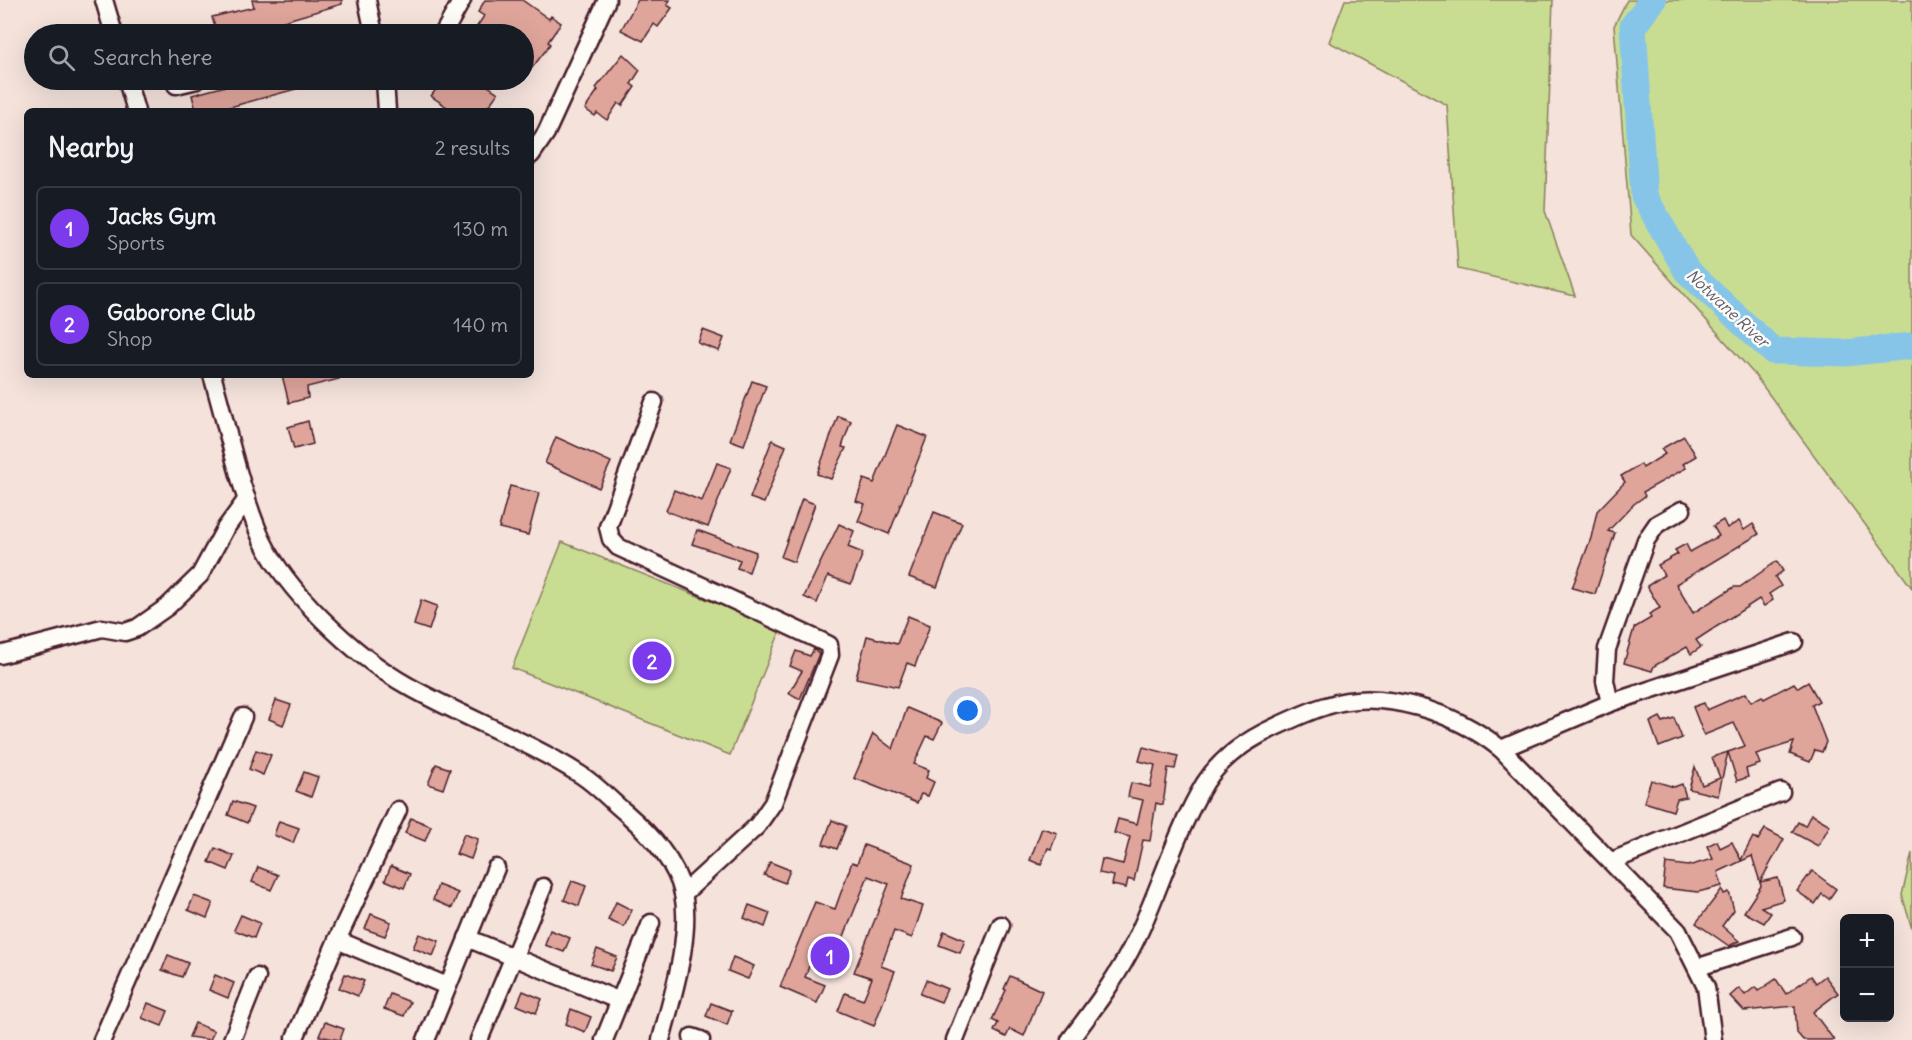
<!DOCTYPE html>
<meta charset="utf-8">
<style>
:root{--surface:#171b24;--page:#242831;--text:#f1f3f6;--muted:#9ea1a6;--line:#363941;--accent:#7c3aed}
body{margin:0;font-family:Delius,sans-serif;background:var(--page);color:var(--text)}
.controls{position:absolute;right:18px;bottom:18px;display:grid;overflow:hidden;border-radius:9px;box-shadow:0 6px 24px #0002}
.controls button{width:54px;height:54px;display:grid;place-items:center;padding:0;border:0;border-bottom:2px solid var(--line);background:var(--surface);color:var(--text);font:30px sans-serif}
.you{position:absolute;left:968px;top:711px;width:21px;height:21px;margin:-15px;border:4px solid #fff;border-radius:50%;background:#1a73e8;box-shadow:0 0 0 9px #1a73e833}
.badge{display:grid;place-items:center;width:39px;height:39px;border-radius:50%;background:var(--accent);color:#fff;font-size:20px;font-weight:700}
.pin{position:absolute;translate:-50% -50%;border:3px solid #fff;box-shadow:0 2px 6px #0006}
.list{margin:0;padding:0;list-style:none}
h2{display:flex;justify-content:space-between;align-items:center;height:78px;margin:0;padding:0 24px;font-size:26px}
h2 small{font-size:20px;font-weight:400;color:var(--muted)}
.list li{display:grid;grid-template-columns:39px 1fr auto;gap:18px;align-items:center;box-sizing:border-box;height:84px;margin:0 12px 12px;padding:0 12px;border:2px solid var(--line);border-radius:9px}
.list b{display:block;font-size:22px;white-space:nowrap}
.list p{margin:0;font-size:20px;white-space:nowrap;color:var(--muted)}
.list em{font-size:20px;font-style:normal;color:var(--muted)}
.icon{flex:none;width:33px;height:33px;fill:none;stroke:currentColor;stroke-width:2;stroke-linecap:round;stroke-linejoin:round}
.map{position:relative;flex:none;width:1912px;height:1040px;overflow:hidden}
.search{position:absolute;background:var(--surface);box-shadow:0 6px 24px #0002;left:24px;top:24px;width:510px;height:66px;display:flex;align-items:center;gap:15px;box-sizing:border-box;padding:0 21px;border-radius:33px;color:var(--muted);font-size:22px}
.panel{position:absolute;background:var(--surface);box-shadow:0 6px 24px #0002;left:24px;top:108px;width:510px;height:270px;border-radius:9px}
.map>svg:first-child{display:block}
.green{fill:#c9dd92;stroke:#8a7e5e;stroke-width:1.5}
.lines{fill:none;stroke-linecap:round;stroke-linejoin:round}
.river{stroke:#87c5e8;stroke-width:27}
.building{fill:#dfa59b;stroke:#4a1f2b;stroke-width:1.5}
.minor-casing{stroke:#4a1f2b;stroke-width:21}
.minor{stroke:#fdfcf7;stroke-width:16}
.labels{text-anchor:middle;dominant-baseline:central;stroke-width:5;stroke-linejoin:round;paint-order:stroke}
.water-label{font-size:16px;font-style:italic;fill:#5f596d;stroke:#fdfcf7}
</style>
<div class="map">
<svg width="1912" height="1040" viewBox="0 0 1912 1040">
<rect width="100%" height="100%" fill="#f4e2db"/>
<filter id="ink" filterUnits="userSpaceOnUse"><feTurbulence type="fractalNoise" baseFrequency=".0167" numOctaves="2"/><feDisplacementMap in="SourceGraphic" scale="12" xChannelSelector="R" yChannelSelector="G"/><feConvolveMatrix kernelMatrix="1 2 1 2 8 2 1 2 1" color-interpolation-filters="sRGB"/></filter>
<g filter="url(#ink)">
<g class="green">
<polygon points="1345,0 1553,0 1545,211 1575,296 1458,269 1447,105 1329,42"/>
<polygon points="1627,0 1912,0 1912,588 1754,374 1631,235 1614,26"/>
<polygon points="562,542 781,629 730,755 512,668"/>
<polygon points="1912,853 1912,929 1902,895"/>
</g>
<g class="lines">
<polyline class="river" points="1653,0 1633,26 1644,196 1687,271 1773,351 1845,353 1912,346"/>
</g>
<g class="building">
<polygon points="252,0 342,0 342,4 253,30 217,34 212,17 254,7"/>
<polygon points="485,0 522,0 549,19 551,16 561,23 548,42 550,44 546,50 524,78 524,34 472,34 484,16 478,12"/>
<polygon points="638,0 670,0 667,5 672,8 658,27 654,24 643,41 621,30"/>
<polygon points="623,54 640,70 631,84 635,87 622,106 618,103 607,120 597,113 595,116 585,109 598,90 596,88"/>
<polygon points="248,80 317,80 318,83 215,111 196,111 192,95"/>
<polygon points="443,80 479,80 498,93 485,111 453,111 431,96"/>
<polygon points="703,330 724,338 719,351 698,343"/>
<polygon points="282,375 338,375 339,379 307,387 308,398 289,403"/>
<polygon points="752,381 766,386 744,445 730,440"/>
<polygon points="838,416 851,421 842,447 846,448 831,479 817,474"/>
<polygon points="308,421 313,444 294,449 288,427"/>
<polygon points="897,425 927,437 889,534 858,521 865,504 856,501 864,479 874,483"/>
<polygon points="1684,436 1696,456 1683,464 1686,468 1643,492 1645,496 1634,504 1608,531 1615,533 1595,594 1572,588 1591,538 1597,511 1625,482 1621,476 1641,464 1643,468 1665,454 1661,449"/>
<polygon points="556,437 611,462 599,488 545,463"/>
<polygon points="772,440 786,446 764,503 750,498"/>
<polygon points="717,463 731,468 708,527 666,511 674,490 702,501"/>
<polygon points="510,486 539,493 528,535 499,528"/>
<polygon points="802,499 815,504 794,562 781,557"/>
<polygon points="934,512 962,523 937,587 909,577"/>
<polygon points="1723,520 1727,528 1739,521 1744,530 1753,524 1759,534 1676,584 1693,613 1734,587 1740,587 1777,561 1783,571 1775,577 1781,586 1769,594 1773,600 1764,606 1759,599 1696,640 1701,647 1691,654 1687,647 1654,666 1652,671 1624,663 1634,628 1651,618 1649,614 1660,608 1647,586 1664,575 1658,565 1678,554 1675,550 1686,544 1690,552 1719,536 1713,526"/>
<polygon points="839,524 854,531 848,547 863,553 851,584 828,576 817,603 804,597"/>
<polygon points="697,530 756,552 749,572 737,568 740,560 692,544"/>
<polygon points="421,600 437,606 429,630 414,625"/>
<polygon points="908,616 930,625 915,666 907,663 898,687 856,678 867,636 897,644"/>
<polygon points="814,649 819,654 800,699 789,693 802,671 790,666 796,651 810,656"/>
<polygon points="1808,682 1819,701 1812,705 1826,742 1822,752 1815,750 1810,762 1790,754 1794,742 1756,754 1760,764 1746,769 1748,777 1737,781 1728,752 1745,746 1734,723 1704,735 1693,707 1704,703 1707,710 1746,693 1751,702 1762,696 1764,699 1794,683 1798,688"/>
<polygon points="276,700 291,705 283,725 269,719"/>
<polygon points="907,708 942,723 934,739 927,736 914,764 929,770 926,778 934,782 928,796 921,794 917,803 854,778 873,734 893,749"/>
<polygon points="1660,717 1663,722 1674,718 1682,738 1659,747 1650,722"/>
<polygon points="1143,747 1178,756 1175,769 1168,768 1163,805 1156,803 1150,841 1143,840 1134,881 1128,879 1126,888 1112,885 1114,876 1099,873 1102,859 1123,864 1130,837 1114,833 1118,819 1137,824 1143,800 1128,797 1131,783 1150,787 1155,765 1139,761"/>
<polygon points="256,750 271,755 263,775 249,769"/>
<polygon points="1728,752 1718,796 1689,789 1695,767 1702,785 1720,778 1712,757"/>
<polygon points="436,764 450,769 443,789 428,784"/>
<polygon points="304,772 318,777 311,797 296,791"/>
<polygon points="1651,780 1674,787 1682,784 1686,797 1677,799 1673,811 1644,802"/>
<polygon points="233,801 253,808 247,823 228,815"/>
<polygon points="1811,814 1830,825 1818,846 1792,832 1798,822 1805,826"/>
<polygon points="411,818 431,826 425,841 405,833"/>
<polygon points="832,820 846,826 837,849 823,844"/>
<polygon points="279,821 299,828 293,843 274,835"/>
<polygon points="1042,828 1057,833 1051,849 1048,848 1041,865 1030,860"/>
<polygon points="1765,829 1784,839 1760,882 1752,856 1718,872 1722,886 1698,892 1663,888 1666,863 1688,866 1713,859 1707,846 1717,841 1720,848 1732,842 1741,860 1753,837 1758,840"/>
<polygon points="464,834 478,839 471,859 456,854"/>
<polygon points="864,845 914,864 901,899 923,906 912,938 894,931 881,966 895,971 874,1026 838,1011 845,993 863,1000 872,978 854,972 889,884 868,876 833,964 813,956 805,977 825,985 817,1003 780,987 815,902 835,909 852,862 857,864"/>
<polygon points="215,848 234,856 228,870 209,862"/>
<polygon points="770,862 790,870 785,883 764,875"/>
<polygon points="391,866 410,874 404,888 385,880"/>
<polygon points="258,867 278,875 271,890 252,882"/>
<polygon points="1812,871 1836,889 1829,899 1822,894 1815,904 1797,891"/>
<polygon points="1778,878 1784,900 1761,907 1771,913 1764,923 1744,912 1761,886 1760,882"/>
<polygon points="572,881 586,886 579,906 564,900"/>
<polygon points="438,885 458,893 452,908 433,900"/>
<polygon points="1722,889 1724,894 1729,892 1734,910 1722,926 1739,941 1729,946 1696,923"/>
<polygon points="194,896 213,903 207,918 188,910"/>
<polygon points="616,902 632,910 624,927 608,920"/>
<polygon points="749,905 770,913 765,927 744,918"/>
<polygon points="371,914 391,922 385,936 365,929"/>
<polygon points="241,915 260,923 254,938 234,930"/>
<polygon points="550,930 570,938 564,952 545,945"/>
<polygon points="944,931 965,940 960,953 939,945"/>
<polygon points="419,934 439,941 433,956 413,948"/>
<polygon points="597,949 617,957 611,971 591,964"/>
<polygon points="168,955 188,963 182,977 162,970"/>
<polygon points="733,957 754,966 748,979 728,971"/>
<polygon points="345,974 364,981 358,996 339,988"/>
<polygon points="215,975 234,983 228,998 209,990"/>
<polygon points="1010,976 1042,991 1024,1036 1010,1029 1006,1037 994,1031 998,1023 992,1020 1006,990 1004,989"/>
<polygon points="1811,976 1816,983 1825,976 1838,993 1813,1012 1834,1040 1803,1040 1797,1033 1795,1006 1744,1011 1730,996 1739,988 1745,995 1755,987 1758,991 1776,979 1786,994"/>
<polygon points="926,980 947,989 941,1002 920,994"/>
<polygon points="523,991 542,999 536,1013 517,1005"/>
<polygon points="390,994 410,1002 404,1016 384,1009"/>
<polygon points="148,1003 168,1011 162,1026 142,1018"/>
<polygon points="711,1003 732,1011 727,1025 706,1016"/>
<polygon points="571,1009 591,1017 585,1032 566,1024"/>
<polygon points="325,1022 344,1029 340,1040 319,1036"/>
<polygon points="195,1023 214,1031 210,1040 189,1037"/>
</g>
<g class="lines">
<defs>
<g id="minor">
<polyline points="104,0 114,34"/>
<polyline points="367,0 374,34"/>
<polyline points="443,34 462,0"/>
<polyline points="127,80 136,111"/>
<polyline points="385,80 387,111"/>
<polyline points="176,85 197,80"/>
<polyline points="531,155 546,133 607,0"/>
<path d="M 212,375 C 228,429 239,488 262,540 C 276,569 300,597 322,619 C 348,645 376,668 408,686 C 465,718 526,740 581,775 C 598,786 611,801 626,813 C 650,834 676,861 683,893 C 692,937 672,997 661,1040"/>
<polyline points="654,402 608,527 611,539 618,547 819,640 829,645 830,655 773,803 757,826 683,894"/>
<polyline points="0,655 102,628 125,632 137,628 167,607 200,575 225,529 247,499"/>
<polyline points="1610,703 1605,681 1607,649 1646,540 1657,524 1682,510"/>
<polyline points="1501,749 1610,703 1794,642"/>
<polyline points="1612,861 1781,792"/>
<polyline points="467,938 620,1001"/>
<polyline points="337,940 447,986"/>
<polyline points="1699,967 1792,937"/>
<polyline points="692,1037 701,1040"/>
<polyline points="102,1040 243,717"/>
<polyline points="232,1040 257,977"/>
<polyline points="294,1040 337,940 398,810"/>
<polyline points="426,1040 496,868"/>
<polyline points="479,1040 543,887"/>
<polyline points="604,1040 651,923"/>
<polyline points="955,1040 1001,925"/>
<path d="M 1070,1040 C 1095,1007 1119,975 1137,937 C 1161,887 1176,831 1205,783 C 1221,758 1249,739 1275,727 C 1292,719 1309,711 1326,706 C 1383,687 1456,713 1501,749 L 1678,931 L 1706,987 L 1713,1040"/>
</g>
</defs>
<use href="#minor" class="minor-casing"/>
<use href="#minor" class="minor"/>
</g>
</g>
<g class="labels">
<g class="water-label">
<text transform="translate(1728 308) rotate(43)">Notwane River</text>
</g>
</g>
</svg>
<div class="controls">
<button>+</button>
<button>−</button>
</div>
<div class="you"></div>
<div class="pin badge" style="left:830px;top:956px">1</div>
<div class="pin badge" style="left:652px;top:661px">2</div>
<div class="search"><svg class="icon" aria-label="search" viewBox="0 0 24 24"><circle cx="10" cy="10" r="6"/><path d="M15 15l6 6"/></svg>Search here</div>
<section class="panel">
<h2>Nearby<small>2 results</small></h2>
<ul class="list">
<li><span class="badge">1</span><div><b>Jacks Gym</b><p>Sports</p></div><em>130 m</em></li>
<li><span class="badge">2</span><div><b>Gaborone Club</b><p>Shop</p></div><em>140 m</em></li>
</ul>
</section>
</div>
